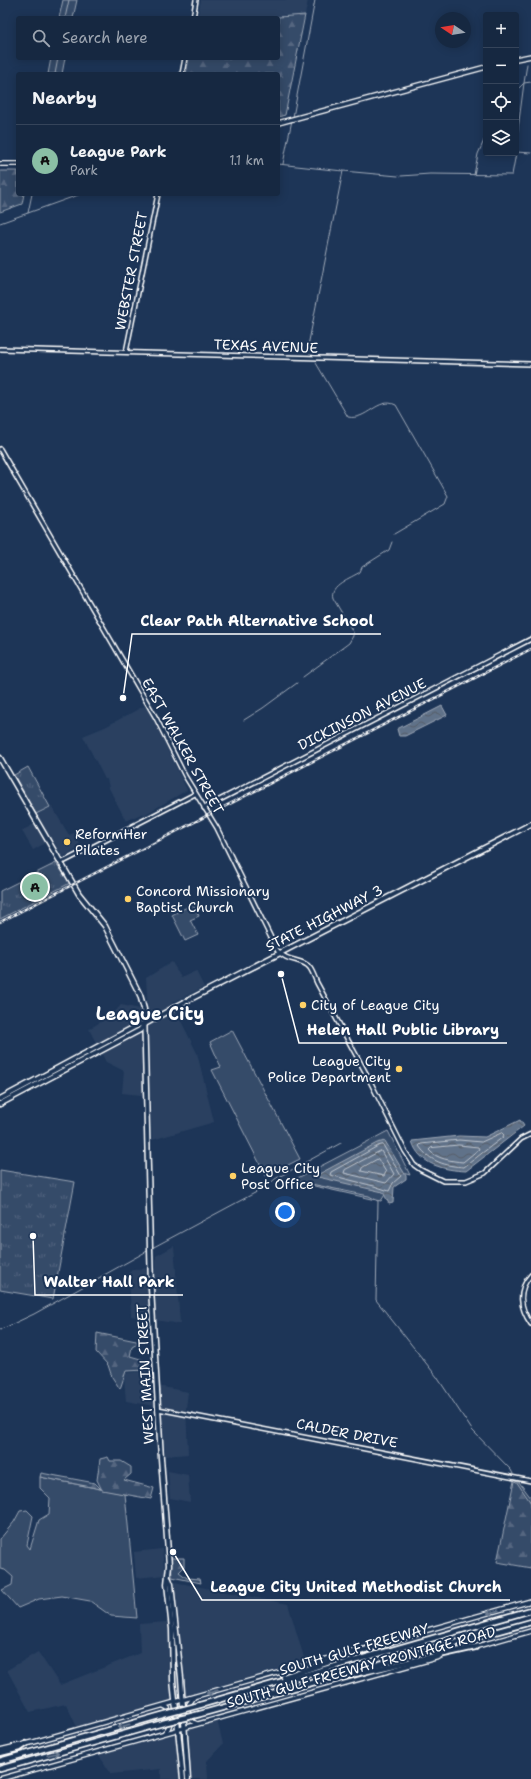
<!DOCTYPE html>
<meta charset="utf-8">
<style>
:root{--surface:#162841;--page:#23344c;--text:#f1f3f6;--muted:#9ea6b1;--line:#35445a;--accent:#8abfa5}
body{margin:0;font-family:"Shantell Sans",sans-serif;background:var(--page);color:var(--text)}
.controls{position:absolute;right:12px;top:12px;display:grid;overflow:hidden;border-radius:4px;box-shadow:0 2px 10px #0003}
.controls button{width:36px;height:36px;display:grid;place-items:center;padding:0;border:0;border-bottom:1px solid var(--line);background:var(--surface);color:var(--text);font:20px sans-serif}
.compass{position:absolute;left:435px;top:12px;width:36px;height:36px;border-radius:50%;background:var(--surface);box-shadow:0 2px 10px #0003;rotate:282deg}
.you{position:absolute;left:285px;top:1212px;width:14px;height:14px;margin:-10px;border:3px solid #fff;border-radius:50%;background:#1a73e8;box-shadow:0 0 0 6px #1a73e833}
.badge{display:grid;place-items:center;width:26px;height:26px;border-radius:50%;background:var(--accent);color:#111;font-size:13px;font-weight:700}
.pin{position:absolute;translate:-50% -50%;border:2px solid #fff;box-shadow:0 1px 4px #0006}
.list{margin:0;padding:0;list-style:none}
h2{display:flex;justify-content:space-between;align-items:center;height:52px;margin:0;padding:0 16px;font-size:17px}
h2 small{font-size:13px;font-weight:400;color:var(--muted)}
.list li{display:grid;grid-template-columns:26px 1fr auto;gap:12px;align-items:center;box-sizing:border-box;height:72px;padding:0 16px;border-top:1px solid var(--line)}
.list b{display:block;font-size:15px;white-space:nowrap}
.list p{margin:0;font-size:13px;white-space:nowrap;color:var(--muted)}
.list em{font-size:13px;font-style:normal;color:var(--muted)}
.icon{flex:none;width:22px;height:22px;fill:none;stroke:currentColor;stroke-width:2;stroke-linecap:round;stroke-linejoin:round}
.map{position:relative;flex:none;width:531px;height:1779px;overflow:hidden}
.search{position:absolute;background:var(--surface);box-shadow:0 2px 10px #0003;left:16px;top:16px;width:264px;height:44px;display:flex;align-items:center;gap:10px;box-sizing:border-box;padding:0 14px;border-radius:4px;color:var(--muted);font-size:15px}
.panel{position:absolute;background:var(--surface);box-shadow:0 2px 10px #0003;left:16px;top:72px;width:264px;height:124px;border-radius:4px}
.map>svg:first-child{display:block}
.built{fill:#2a4161}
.grass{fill:#364b69;stroke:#9aa5b4}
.forest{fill:url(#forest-firs);stroke:#9aa5b4}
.park{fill:url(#park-tufts);stroke:#9aa5b4}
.water{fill:url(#water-waves);stroke:#a0aab8}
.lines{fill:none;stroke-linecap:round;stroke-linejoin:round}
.shore{stroke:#c0c7d0;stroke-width:1}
.stream{stroke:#a0aab8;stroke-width:1}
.tertiary-casing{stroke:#fff;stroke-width:6}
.secondary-casing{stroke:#fff;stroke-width:6}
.primary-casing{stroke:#fff;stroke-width:7}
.motorway-casing{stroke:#fff;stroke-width:8}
.tertiary{stroke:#1d3557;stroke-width:3}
.secondary{stroke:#1d3557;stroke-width:3.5}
.primary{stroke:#1d3557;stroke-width:4}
.motorway{stroke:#1d3557;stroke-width:4.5}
.rail-casing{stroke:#fff;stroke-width:2.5}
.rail{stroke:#1d3557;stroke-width:1;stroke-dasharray:3;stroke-linecap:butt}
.motorway-bridge-casing{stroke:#fff;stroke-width:8;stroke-linecap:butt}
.motorway-bridge{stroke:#1d3557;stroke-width:4.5}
.oneway{stroke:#6c7c92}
.poi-dot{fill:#ffd166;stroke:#1d3557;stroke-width:1.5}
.labels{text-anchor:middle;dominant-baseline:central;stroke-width:4;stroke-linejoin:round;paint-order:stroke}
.street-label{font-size:14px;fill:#fff;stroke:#1d3557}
.poi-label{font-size:14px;fill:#fff;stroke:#1d3557;text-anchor:start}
.district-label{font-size:18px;font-weight:bold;fill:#fff;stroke:#1d3557}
.leader{fill:none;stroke:#fff;stroke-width:1.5}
.callout-dot{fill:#fff;stroke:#1d3557;stroke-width:1.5}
.callout-label{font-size:15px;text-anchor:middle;font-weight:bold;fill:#fff;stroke:#1d3557;stroke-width:4;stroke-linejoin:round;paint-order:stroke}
</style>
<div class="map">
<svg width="531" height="1779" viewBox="0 0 531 1779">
<defs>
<pattern id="forest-firs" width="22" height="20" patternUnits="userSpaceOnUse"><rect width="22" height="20" fill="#364b69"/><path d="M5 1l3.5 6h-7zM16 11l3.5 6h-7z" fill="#546680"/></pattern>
<pattern id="park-tufts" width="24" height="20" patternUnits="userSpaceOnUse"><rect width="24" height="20" fill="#364b69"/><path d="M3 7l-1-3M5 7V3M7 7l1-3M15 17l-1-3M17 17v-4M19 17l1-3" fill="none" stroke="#546680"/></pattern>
<pattern id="water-waves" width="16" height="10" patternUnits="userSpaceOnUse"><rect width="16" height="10" fill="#617289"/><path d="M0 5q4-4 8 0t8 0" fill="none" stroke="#555d67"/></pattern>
</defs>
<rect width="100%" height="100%" fill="#1d3557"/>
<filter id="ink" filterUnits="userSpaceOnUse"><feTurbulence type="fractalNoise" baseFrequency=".025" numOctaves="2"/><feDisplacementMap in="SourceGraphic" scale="8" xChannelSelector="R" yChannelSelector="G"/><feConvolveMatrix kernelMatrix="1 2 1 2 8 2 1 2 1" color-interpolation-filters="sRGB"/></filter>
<g filter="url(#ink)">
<g class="built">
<polygon points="201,0 308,0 305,15 265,18 197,18"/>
<polygon points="144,706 149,711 187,790 144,815 143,813 126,821 109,788 107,779 105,779 83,736 105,727"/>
<polygon points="52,807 69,835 74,833 81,847 63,857 52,839 33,850 22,831 39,821 36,815"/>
<polygon points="172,962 181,978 196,971 204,987 172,1003 197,1053 214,1122 152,1140 150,1096 122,1093 124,1071 106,1062 89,1029 112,1015 121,1005 140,1009 148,1008 146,978"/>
<polygon points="174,1246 180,1324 131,1316 129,1273 133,1269 156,1268 156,1256"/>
<polygon points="151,1370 153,1385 188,1392 186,1408 188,1454 165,1456 161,1407 126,1401 124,1378 126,1373"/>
<polygon points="168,1471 188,1475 190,1502 170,1498"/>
<polygon points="162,1549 165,1575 136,1578 134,1552"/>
<polygon points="174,1582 288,1604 305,1661 77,1727 66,1704 30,1712 7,1670 38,1652 60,1685 140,1653 139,1624 167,1622 177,1618"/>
<polygon points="217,1720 223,1744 207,1761 208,1779 161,1779 161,1769 111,1774 99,1755"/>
</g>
<g class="grass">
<polygon points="63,0 77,0 73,18 59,18"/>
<polygon points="51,58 65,58 62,74 48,74"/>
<polygon points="193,904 199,916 190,920 198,935 185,941 172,915"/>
<polygon points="232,1030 300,1159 266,1176 212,1070 221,1067 210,1042"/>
<polygon points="388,1131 410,1175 399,1172 381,1201 292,1181"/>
<polygon points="40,1477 125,1494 137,1618 111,1616 90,1601 62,1596 39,1599 18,1608 2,1590 12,1585 13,1577 5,1570 0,1569 0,1539 14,1522 20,1511 27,1510 33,1516 27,1545 30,1549 39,1520 49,1514 50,1498 40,1488"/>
</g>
<g class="forest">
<polygon points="305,15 285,115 278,117 278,74 186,74 189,58 278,58 278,18 265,18"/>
<polygon points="0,171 18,171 18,194 24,194 22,204 0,212"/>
<polygon points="97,1333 141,1342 132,1347 130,1356 144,1360 146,1370 126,1371 120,1389 112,1377 108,1365 96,1352"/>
<polygon points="108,1457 110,1461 121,1461 131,1467 131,1474 124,1480 154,1488 151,1499 102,1490 97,1480 100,1459"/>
<polygon points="41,1473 95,1483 101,1489 40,1477"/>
<polygon points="514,1481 519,1482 531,1498 531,1568 497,1562"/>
<polygon points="171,1558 184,1558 184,1567 179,1572 187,1578 200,1579 201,1583 172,1577"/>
</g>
<g class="park">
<polygon points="28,767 50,807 36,814 14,775"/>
<polygon points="56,863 70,883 0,919 0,891"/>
<polygon points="0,1170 75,1182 53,1299 0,1290"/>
</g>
<g class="water">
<polygon points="442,706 447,715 405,736 399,736 397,729"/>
<path d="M 520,1120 L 524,1126 L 466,1171 C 444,1170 419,1165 412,1141 L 459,1136 L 485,1137 Z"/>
<polygon points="385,1141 406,1176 406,1179 394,1187 393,1203 389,1204 383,1192 318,1177 319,1174 377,1143"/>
</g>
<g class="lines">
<g class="shore">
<path d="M 502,1133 L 504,1135 L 503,1137 L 464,1167 C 446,1166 430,1162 419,1146 L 421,1144 L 459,1140 L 481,1142 Z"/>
<polygon points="383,1145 401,1176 393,1183 389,1191 374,1186 330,1175 331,1172 378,1146"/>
<path d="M 459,1145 L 478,1147 L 479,1149 L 463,1162 C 452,1161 436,1159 429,1150 L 431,1148 Z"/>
<polygon points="381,1151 394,1174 386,1183 344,1173 345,1170"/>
<polygon points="378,1159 386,1172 384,1176 361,1171 362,1168"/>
</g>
<g class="stream">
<polyline points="65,18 69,0"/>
<polyline points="55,74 58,58"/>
<polyline points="516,91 524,83 527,64"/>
<polyline points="293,117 315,0"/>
<polyline points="516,144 524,83 531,82"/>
<polyline points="516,152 531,153"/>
<polyline points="278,164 343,171 398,176"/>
<polyline points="283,164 292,120"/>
<polyline points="474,175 478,154 486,136"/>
<polyline points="401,176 430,174 512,175 516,153"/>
<polyline points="28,213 32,194"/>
<polyline points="0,223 81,194"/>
<polyline points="310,351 308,346 343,171"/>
<path d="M 316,363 L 348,417 C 367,421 378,396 396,405 L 448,496 L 445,504 L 394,534"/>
<path d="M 303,677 L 349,643 L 353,636 L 353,632 L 333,598 C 329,585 351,578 360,572 L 362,567 L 389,550 L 392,542"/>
<polyline points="244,720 263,708 297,683"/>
<polyline points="287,1179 369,1196 378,1201 376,1300 437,1377 472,1430 511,1470 513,1474"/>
<polyline points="152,1248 266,1187 275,1179 341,1143"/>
<polyline points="0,1330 34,1314 149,1250"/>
<polyline points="516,1481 531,1503"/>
</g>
<defs>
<g id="tertiary">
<polyline points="193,18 196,0"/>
<polyline points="182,74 185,58"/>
<polyline points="0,349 531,364"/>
<polyline points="126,352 158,194"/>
<path d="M 0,449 L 156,718 L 185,776 L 217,828 L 277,950 C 287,963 303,958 310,968 C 313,972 315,979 317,983 L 368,1077 L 405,1151 L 414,1165 L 421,1170 L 443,1181 L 466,1181 L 485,1173 L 521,1139 L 531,1134"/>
<polyline points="204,808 531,639"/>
<polyline points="60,861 65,861 195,794"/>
<path d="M 531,1275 C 517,1290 520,1308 531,1324"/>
<polyline points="158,1409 531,1481"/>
</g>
<g id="secondary">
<polyline points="516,59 531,56"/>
<polyline points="278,123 486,67"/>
<polyline points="0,164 18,164"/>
<polyline points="403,1637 531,1601"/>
<polyline points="474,1647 531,1631"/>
<path d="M 194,1697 L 189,1704 C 187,1713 189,1721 197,1724"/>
<path d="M 164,1706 L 168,1708 C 171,1716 172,1726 164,1733"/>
<polyline points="0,1750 34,1742 362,1649"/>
<polyline points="0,1779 439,1657"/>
</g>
<g id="primary">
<polyline points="0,758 79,894 105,926 140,995 144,1009 151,1288 161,1458 169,1565 167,1584 172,1629 173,1680 183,1779"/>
<polyline points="0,1099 140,1024 145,1024"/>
<polyline points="0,1104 140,1030 145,1024 177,1006 531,824"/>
<polyline points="169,1579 171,1584 181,1678 188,1779"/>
</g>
<g id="motorway">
<polyline points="345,1676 475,1647"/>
<polyline points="284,1677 404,1637"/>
<polyline points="200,1705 531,1610"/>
<polyline points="200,1714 531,1622"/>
<polyline points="0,1753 20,1748 26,1744"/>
<polyline points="0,1761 162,1715"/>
<polyline points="0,1769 163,1723"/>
</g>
</defs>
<use href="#tertiary" class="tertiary-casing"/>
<use href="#secondary" class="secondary-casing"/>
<use href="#primary" class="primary-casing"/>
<use href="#motorway" class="motorway-casing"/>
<use href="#tertiary" class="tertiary"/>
<use href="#secondary" class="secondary"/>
<use href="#primary" class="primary"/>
<use href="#motorway" class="motorway"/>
<defs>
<polyline id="rail" points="0,922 531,649"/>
</defs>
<use href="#rail" class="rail-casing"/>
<use href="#rail" class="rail"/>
<defs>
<g id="motorway-bridge">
<polyline points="162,1715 200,1705"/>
<polyline points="163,1723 200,1714"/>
</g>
</defs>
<use href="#motorway-bridge" class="motorway-bridge-casing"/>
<use href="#motorway-bridge" class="motorway-bridge"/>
</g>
<defs><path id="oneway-shaft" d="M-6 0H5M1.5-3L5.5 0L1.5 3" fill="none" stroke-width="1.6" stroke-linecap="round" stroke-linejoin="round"/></defs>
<g class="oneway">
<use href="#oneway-shaft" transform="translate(493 1612) rotate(164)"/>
<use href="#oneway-shaft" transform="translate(212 1692) rotate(164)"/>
<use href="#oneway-shaft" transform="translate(124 1726) rotate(164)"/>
<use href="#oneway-shaft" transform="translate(53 1754) rotate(-15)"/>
</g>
</g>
<g class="poi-dot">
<circle cx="67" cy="842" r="4"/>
<circle cx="128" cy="899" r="4"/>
<circle cx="303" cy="1005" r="4"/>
<circle cx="399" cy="1069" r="4"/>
<circle cx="233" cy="1176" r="4"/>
</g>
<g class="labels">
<g class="street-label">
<text transform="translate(131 271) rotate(-79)">WEBSTER STREET</text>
<text transform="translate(266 346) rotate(2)">TEXAS AVENUE</text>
<text transform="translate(362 714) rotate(-27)">DICKINSON AVENUE</text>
<text transform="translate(183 746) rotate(61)">EAST WALKER STREET</text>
<text transform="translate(324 918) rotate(-27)">STATE HIGHWAY 3</text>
<text transform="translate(145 1374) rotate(-93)">WEST MAIN STREET</text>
<text transform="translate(347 1433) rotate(11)">CALDER DRIVE</text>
<text transform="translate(354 1649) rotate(-16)">SOUTH GULF FREEWAY</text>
<text transform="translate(361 1667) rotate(-15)">SOUTH GULF FREEWAY FRONTAGE ROAD</text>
</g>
<g class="poi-label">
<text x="75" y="834">ReformHer<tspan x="75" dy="16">Pilates</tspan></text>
<text x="136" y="891">Concord Missionary<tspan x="136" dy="16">Baptist Church</tspan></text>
<text x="311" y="1005">City of League City</text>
<text x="391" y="1061" text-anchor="end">League City<tspan x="391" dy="16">Police Department</tspan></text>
<text x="241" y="1168">League City<tspan x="241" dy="16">Post Office</tspan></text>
</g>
<g class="district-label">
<text x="150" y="1014">League City</text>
</g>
</g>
<path class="leader" d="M123 698L132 634H381M281 974L299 1043H507M33 1236L35 1295H183M173 1552L202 1600H510"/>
<g class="callout-dot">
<circle cx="123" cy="698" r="4"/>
<circle cx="281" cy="974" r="4"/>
<circle cx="33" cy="1236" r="4"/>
<circle cx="173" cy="1552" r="4"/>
</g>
<g class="callout-label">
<text x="257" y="626">Clear Path Alternative School</text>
<text x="403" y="1035">Helen Hall Public Library</text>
<text x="109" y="1287">Walter Hall Park</text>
<text x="356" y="1592">League City United Methodist Church</text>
</g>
</svg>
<div class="controls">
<button>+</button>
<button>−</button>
<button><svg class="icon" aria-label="locate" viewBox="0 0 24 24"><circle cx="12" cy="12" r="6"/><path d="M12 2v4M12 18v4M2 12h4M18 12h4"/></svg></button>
<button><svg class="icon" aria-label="layers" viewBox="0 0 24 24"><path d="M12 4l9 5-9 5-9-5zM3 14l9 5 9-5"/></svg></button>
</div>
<svg class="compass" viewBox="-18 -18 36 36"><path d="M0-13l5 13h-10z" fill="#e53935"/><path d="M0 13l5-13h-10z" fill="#9ea6b1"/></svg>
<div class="you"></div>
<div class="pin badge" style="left:35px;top:887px">A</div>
<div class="search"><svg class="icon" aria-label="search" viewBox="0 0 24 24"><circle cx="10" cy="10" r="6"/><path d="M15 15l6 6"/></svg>Search here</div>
<section class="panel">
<h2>Nearby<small></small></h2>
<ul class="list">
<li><span class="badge">A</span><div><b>League Park</b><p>Park</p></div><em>1.1 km</em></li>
</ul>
</section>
</div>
